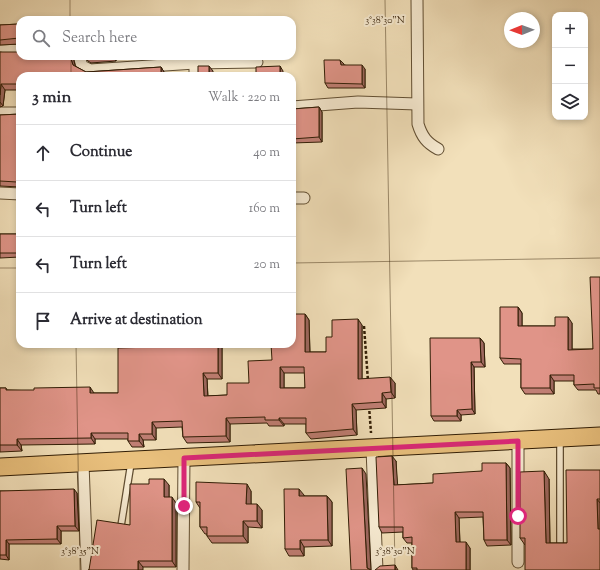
<!DOCTYPE html>
<meta charset="utf-8">
<style>
:root{--surface:#fff;--page:#f7f7f7;--text:#2b2b33;--muted:#7c7c81;--line:#e1e1e2}
body{margin:0;font-family:"Sorts Mill Goudy",serif;background:var(--page);color:var(--text)}
.controls{position:absolute;right:12px;top:12px;display:grid;overflow:hidden;border-radius:8px;box-shadow:0 2px 6px #0003}
.controls button{width:36px;height:36px;display:grid;place-items:center;padding:0;border:0;border-bottom:1px solid var(--line);background:var(--surface);color:var(--text);font:20px sans-serif}
.compass{position:absolute;left:504px;top:12px;width:36px;height:36px;border-radius:50%;background:var(--surface);box-shadow:0 2px 6px #0003;rotate:269deg}
.stop{position:absolute;width:12px;height:12px;margin:-9px;border:3px solid #db2777;border-radius:50%;background:#fff}
.stop.end{background:#db2777;border-color:#fff;box-shadow:0 1px 4px #0008}
.list{margin:0;padding:0;list-style:none}
h2{display:flex;justify-content:space-between;align-items:center;height:52px;margin:0;padding:0 16px;font-size:17px}
h2 small{font-size:13px;font-weight:400;color:var(--muted)}
.list li{display:grid;grid-template-columns:26px 1fr auto;gap:12px;align-items:center;box-sizing:border-box;height:56px;padding:0 16px;border-top:1px solid var(--line)}
.list b{display:block;font-size:15px;white-space:nowrap}
.list em{font-size:13px;font-style:normal;color:var(--muted)}
.icon{flex:none;width:22px;height:22px;fill:none;stroke:currentColor;stroke-width:2;stroke-linecap:round;stroke-linejoin:round}
.map{position:relative;flex:none;width:600px;height:570px;overflow:hidden}
.search{position:absolute;background:var(--surface);box-shadow:0 2px 6px #0003;left:16px;top:16px;width:280px;height:44px;display:flex;align-items:center;gap:10px;box-sizing:border-box;padding:0 14px;border-radius:12px;color:var(--muted);font-size:15px}
.panel{position:absolute;background:var(--surface);box-shadow:0 2px 6px #0003;left:16px;top:72px;width:280px;height:276px;border-radius:12px}
.map>svg:first-child{display:block}
.lines{fill:none;stroke-linecap:round;stroke-linejoin:round}
.lane-casing{stroke:#614e32;stroke-width:8}
.street-casing{stroke:#614e32;stroke-width:13}
.primary-casing{stroke:#311d05;stroke-width:19}
.path{stroke:#311d05;stroke-width:2.5;stroke-dasharray:3 2;stroke-linecap:butt}
.lane{stroke:#f7ebd2;stroke-width:5.5}
.street{stroke:#f7ebd2;stroke-width:11}
.primary{stroke:#e9c07d;stroke-width:17}
.wall{fill:#c17f75;stroke:#311d05;fill-rule:evenodd}
.shaded-wall{fill:#9d685f;stroke:#311d05}
.building{fill:#e09488;stroke:#311d05;fill-rule:evenodd}
.route{stroke:#db2777;stroke-width:5}
.ticks{fill:none;stroke:#311d05;stroke-width:1;stroke-opacity:0.45}
.ticks-label{font-size:10px;text-anchor:middle;fill:#311d05;stroke:#f7ebd2;stroke-width:4;stroke-linejoin:round;paint-order:stroke}
</style>
<div class="map">
<svg width="600" height="570" viewBox="0 0 600 570">
<rect width="100%" height="100%" fill="#f2e0ba"/>
<filter id="stains"><feTurbulence type="fractalNoise" baseFrequency=".005" numOctaves="4"/><feColorMatrix values="0 0 0 0 .2 0 0 0 0 .09 0 0 0 0 .02 0 0 0 .5 -.17"/></filter>
<radialGradient id="worn" r=".72"><stop offset=".6" stop-color="#630" stop-opacity="0"/><stop offset="1" stop-color="#630" stop-opacity=".3"/></radialGradient>
<g class="lines">
<defs>
<g id="lane">
<polyline points="560,439 560,545"/>
<polyline points="121,526 131,463"/>
</g>
<g id="street">
<path d="M 417,0 L 418,124 C 422,137 427,143 438,149"/>
<polyline points="0,51 20,50"/>
<polyline points="79,56 82,66 90,70 195,63 257,62"/>
<polyline points="195,63 195,76"/>
<polyline points="292,107 358,102 417,104"/>
<polyline points="0,113 20,113"/>
<polyline points="0,193 20,194"/>
<polyline points="292,198 304,198"/>
<polyline points="518,441 518,562"/>
<polyline points="372,449 377,570"/>
<polyline points="83,463 87,570"/>
<polyline points="183,570 184,458"/>
</g>
<polyline id="primary" points="0,467 600,436"/>
</defs>
<use href="#lane" class="lane-casing"/>
<use href="#street" class="street-casing"/>
<use href="#primary" class="primary-casing"/>
<g class="path">
<polyline points="364,326 368,381"/>
<polyline points="369,406 371,433"/>
</g>
<use href="#lane" class="lane"/>
<use href="#street" class="street"/>
<use href="#primary" class="primary"/>
</g>
<g class="wall">
<polygon points="20,21 20,44 0,45 0,25 19,24"/>
<polygon points="0,52 75,66 86,72 161,67 164,72 165,75 20,76 20,90 5,90 3,106 0,107"/>
<polygon points="84,56 116,56 116,61 91,63 88,61"/>
<polygon points="148,56 164,56 164,58 150,59"/>
<polygon points="340,60 344,65 365,69 365,88 328,88 325,83"/>
<polygon points="319,107 322,112 322,142 292,143 292,109"/>
<polygon points="20,114 20,187 0,186 0,115"/>
<polygon points="0,234 20,234 20,257 0,258"/>
<polygon points="600,277 600,394 598,394 596,390 578,390 574,385 574,381 554,381 554,394 525,394 521,388 521,364 504,364 500,358 518,307 522,313 522,326 555,326 572,323 572,349 593,349"/>
<path d="M 305,314 L 309,320 L 310,352 L 326,352 L 332,337 L 362,325 L 362,379 L 395,383 L 395,398 L 386,399 L 386,408 L 356,410 L 357,435 L 311,439 L 306,433 L 306,424 L 284,424 L 284,426 L 269,426 L 267,423 L 230,424 L 230,442 L 187,443 L 183,437 L 182,427 L 156,428 L 156,440 L 143,440 L 144,447 L 132,447 L 128,441 L 128,439 L 95,439 L 95,444 L 21,445 L 22,451 L 0,452 L 0,388 L 6,388 L 7,390 L 94,393 L 118,393 L 153,347 L 222,344 L 222,379 L 207,379 L 208,396 L 227,395 L 249,383 L 272,360 ZM 284,373 L 305,373 L 305,388 L 284,388 Z"/>
<polygon points="480,338 484,343 485,367 474,367 475,414 461,415 461,421 434,421 431,416"/>
<polygon points="396,461 397,485 433,483 482,471 506,463 510,468 511,545 487,546 484,540 483,517 459,518 460,542 470,548 470,570 413,570 412,568 412,543 407,543 403,538 403,532 382,533 379,527"/>
<polygon points="600,470 600,570 525,545 520,538 549,479 550,543 567,543"/>
<polygon points="169,485 169,497 176,503 176,567 143,567 89,570 130,525"/>
<polygon points="0,491 77,493 79,531 61,531 61,544 9,544 9,560 0,559"/>
<polygon points="251,491 251,504 262,510 262,528 248,527 248,543 212,543 207,536 207,534 205,534 200,527 200,508 196,502"/>
<polygon points="304,495 304,496 327,496 332,502 332,546 304,547 304,556 289,556 285,549"/>
</g>
<g class="shaded-wall">
<polygon points="70,56 73,56 76,70 73,65"/>
<polygon points="112,56 116,56 116,61"/>
<polygon points="340,60 344,64 344,69 341,65"/>
<polygon points="362,65 365,69 365,88 362,84"/>
<polygon points="209,66 213,71 213,76 209,76"/>
<polygon points="280,66 283,71 283,76 280,76"/>
<polygon points="161,67 164,72 165,76 161,75"/>
<polygon points="1,84 5,90 3,106 0,102 0,95"/>
<polygon points="319,107 322,112 322,142 319,137"/>
<polygon points="518,307 522,313 522,332 518,326"/>
<polygon points="305,314 309,320 310,358 305,352"/>
<polygon points="568,317 572,323 572,355 568,350"/>
<polygon points="358,319 362,325 362,385 358,379"/>
<polygon points="480,338 484,343 485,367 481,362"/>
<polygon points="218,344 222,344 222,379 218,373"/>
<polygon points="471,362 474,367 475,414 472,409"/>
<polygon points="280,367 284,373 284,394 280,388"/>
<polygon points="203,373 207,379 208,402 204,396"/>
<polygon points="550,375 554,381 554,394 550,388"/>
<polygon points="390,377 395,383 395,398 391,392"/>
<polygon points="90,387 94,393 94,399 90,393"/>
<polygon points="382,393 386,399 386,408 382,402"/>
<polygon points="352,404 356,410 357,435 353,429"/>
<polygon points="457,410 461,415 461,421 457,416"/>
<polygon points="226,418 230,424 230,442 226,436"/>
<polygon points="279,418 284,424 284,426 279,420"/>
<polygon points="152,422 156,428 156,440 152,434"/>
<polygon points="91,433 95,439 95,444 91,438"/>
<polygon points="139,434 143,440 144,447 139,441"/>
<polygon points="17,439 21,445 22,451 17,445"/>
<polygon points="392,456 396,461 398,490 394,485"/>
<polygon points="506,463 510,468 511,545 507,540"/>
<polygon points="362,468 366,474 371,570 367,568"/>
<polygon points="544,471 549,479 550,550 546,543"/>
<polygon points="164,479 169,485 169,503 164,497"/>
<polygon points="247,484 251,491 251,510 246,504"/>
<polygon points="74,489 77,493 79,531 75,526"/>
<polygon points="299,489 304,495 304,503 299,496"/>
<polygon points="327,496 332,502 332,546 328,540"/>
<polygon points="172,497 176,503 176,567 172,561"/>
<polygon points="597,499 600,503 600,532 598,529"/>
<polygon points="257,504 262,510 262,528 257,521"/>
<polygon points="455,512 459,518 460,548 456,542"/>
<polygon points="243,521 248,527 248,543 243,536"/>
<polygon points="57,526 61,531 61,544 57,539"/>
<polygon points="6,540 9,544 9,560 6,555"/>
<polygon points="300,540 304,547 304,556 300,549"/>
<polygon points="466,542 470,548 470,570 466,570"/>
<polygon points="138,561 143,567 143,570 138,570"/>
<polygon points="395,565 398,570 395,570"/>
</g>
<g class="building">
<rect x="183" y="18" width="18" height="2"/>
<rect x="252" y="19" width="25" height="1"/>
<polygon points="19,21 20,21 20,39 19,38 0,40 0,25 19,24"/>
<polygon points="20,49 20,56 70,56 73,65 86,72 161,67 161,75 185,74 189,76 20,76 20,84 1,84 0,95 0,52 17,52"/>
<polygon points="84,56 112,56 88,58"/>
<polygon points="324,60 340,60 341,65 362,65 362,84 325,83"/>
<polygon points="198,66 209,66 209,76 194,76 198,74"/>
<polygon points="280,66 280,76 245,76 245,74 256,74 256,67"/>
<polygon points="319,107 319,137 292,139 292,109"/>
<polygon points="20,114 20,184 17,182 0,181 0,115"/>
<rect x="0" y="234" width="20" height="19"/>
<polygon points="590,277 600,277 600,388 594,388 594,384 574,385 574,375 550,375 550,388 521,388 521,359 500,358 500,307 518,307 518,326 555,326 555,317 568,317 568,350 593,349"/>
<path d="M 292,314 L 305,314 L 305,352 L 326,352 L 326,337 L 332,337 L 332,320 L 358,319 L 358,379 L 390,377 L 391,392 L 382,393 L 382,402 L 352,404 L 353,429 L 306,433 L 306,418 L 279,418 L 279,420 L 265,420 L 265,417 L 226,418 L 226,436 L 183,437 L 182,421 L 152,422 L 152,434 L 139,434 L 139,441 L 128,441 L 128,433 L 91,433 L 91,438 L 17,439 L 17,445 L 0,445 L 0,388 L 6,388 L 6,390 L 34,390 L 34,388 L 90,387 L 90,393 L 118,393 L 118,348 L 153,347 L 153,344 L 218,344 L 218,373 L 203,373 L 204,396 L 227,395 L 227,383 L 249,383 L 248,361 L 272,360 L 271,344 L 292,344 ZM 280,367 L 304,367 L 305,388 L 280,388 Z"/>
<polygon points="430,338 480,338 481,362 471,362 472,409 457,410 457,416 431,416"/>
<polygon points="392,456 394,485 433,483 433,474 482,471 482,463 506,463 507,540 484,540 483,512 455,512 456,542 466,542 466,570 417,570 417,568 412,568 412,537 403,538 403,527 379,527 376,457"/>
<polygon points="362,468 367,568 371,570 351,570 346,469"/>
<polygon points="566,470 600,470 600,499 597,499 598,529 600,529 600,570 525,570 525,538 520,538 520,472 544,471 546,543 567,543"/>
<polygon points="149,479 164,479 164,497 172,497 172,561 138,561 138,570 88,570 89,570 97,520 130,525 130,484 149,484"/>
<polygon points="196,482 247,484 246,504 257,504 257,521 243,521 243,536 207,536 207,527 200,527 200,502 196,502"/>
<polygon points="74,489 75,526 57,526 57,539 6,540 6,555 0,555 0,491"/>
<polygon points="284,489 299,489 299,496 327,496 328,540 300,540 300,549 285,549"/>
<polygon points="395,565 395,570 375,570 380,566"/>
</g>
<g class="lines">
<polyline class="route" points="184,506 184,458 518,441 518,516"/>
</g>
<path class="ticks" d="M 70,0 L 70,20M 385,0 L 395,570M 71,56 L 71,76M 292,263 L 600,258M 0,268 L 20,268M 76,344 L 80,570"/>
<g class="ticks-label">
<text x="385" y="23">3°38'30"N</text>
<text x="80" y="554">3°38'35"N</text>
<text x="395" y="554">3°38'30"N</text>
</g>
<rect width="100%" height="100%" filter="url(#stains)"/>
<rect width="100%" height="100%" fill="url(#worn)"/>
</svg>
<div class="controls">
<button>+</button>
<button>−</button>
<button><svg class="icon" aria-label="layers" viewBox="0 0 24 24"><path d="M12 4l9 5-9 5-9-5zM3 14l9 5 9-5"/></svg></button>
</div>
<svg class="compass" viewBox="-18 -18 36 36"><path d="M0-13l5 13h-10z" fill="#e53935"/><path d="M0 13l5-13h-10z" fill="#7c7c81"/></svg>
<div class="stop" style="left:518px;top:516px"></div>
<div class="stop end" style="left:184px;top:506px"></div>
<div class="search"><svg class="icon" aria-label="search" viewBox="0 0 24 24"><circle cx="10" cy="10" r="6"/><path d="M15 15l6 6"/></svg>Search here</div>
<section class="panel">
<h2>3 min<small>Walk · 220 m</small></h2>
<ul class="list">
<li><svg class="icon" aria-label="ahead" viewBox="0 0 24 24"><path d="M12 20V5M6 11l6-6 6 6"/></svg><div><b>Continue</b></div><em>40 m</em></li>
<li><svg class="icon" aria-label="left" viewBox="0 0 24 24"><path d="M17 20v-9H6M10 6l-5 5 5 5"/></svg><div><b>Turn left</b></div><em>160 m</em></li>
<li><svg class="icon" aria-label="left" viewBox="0 0 24 24"><path d="M17 20v-9H6M10 6l-5 5 5 5"/></svg><div><b>Turn left</b></div><em>20 m</em></li>
<li><svg class="icon" aria-label="arrive" viewBox="0 0 24 24"><path d="M6 21V4h12l-3 4 3 4H6"/></svg><div><b>Arrive at destination</b></div></li>
</ul>
</section>
</div>
